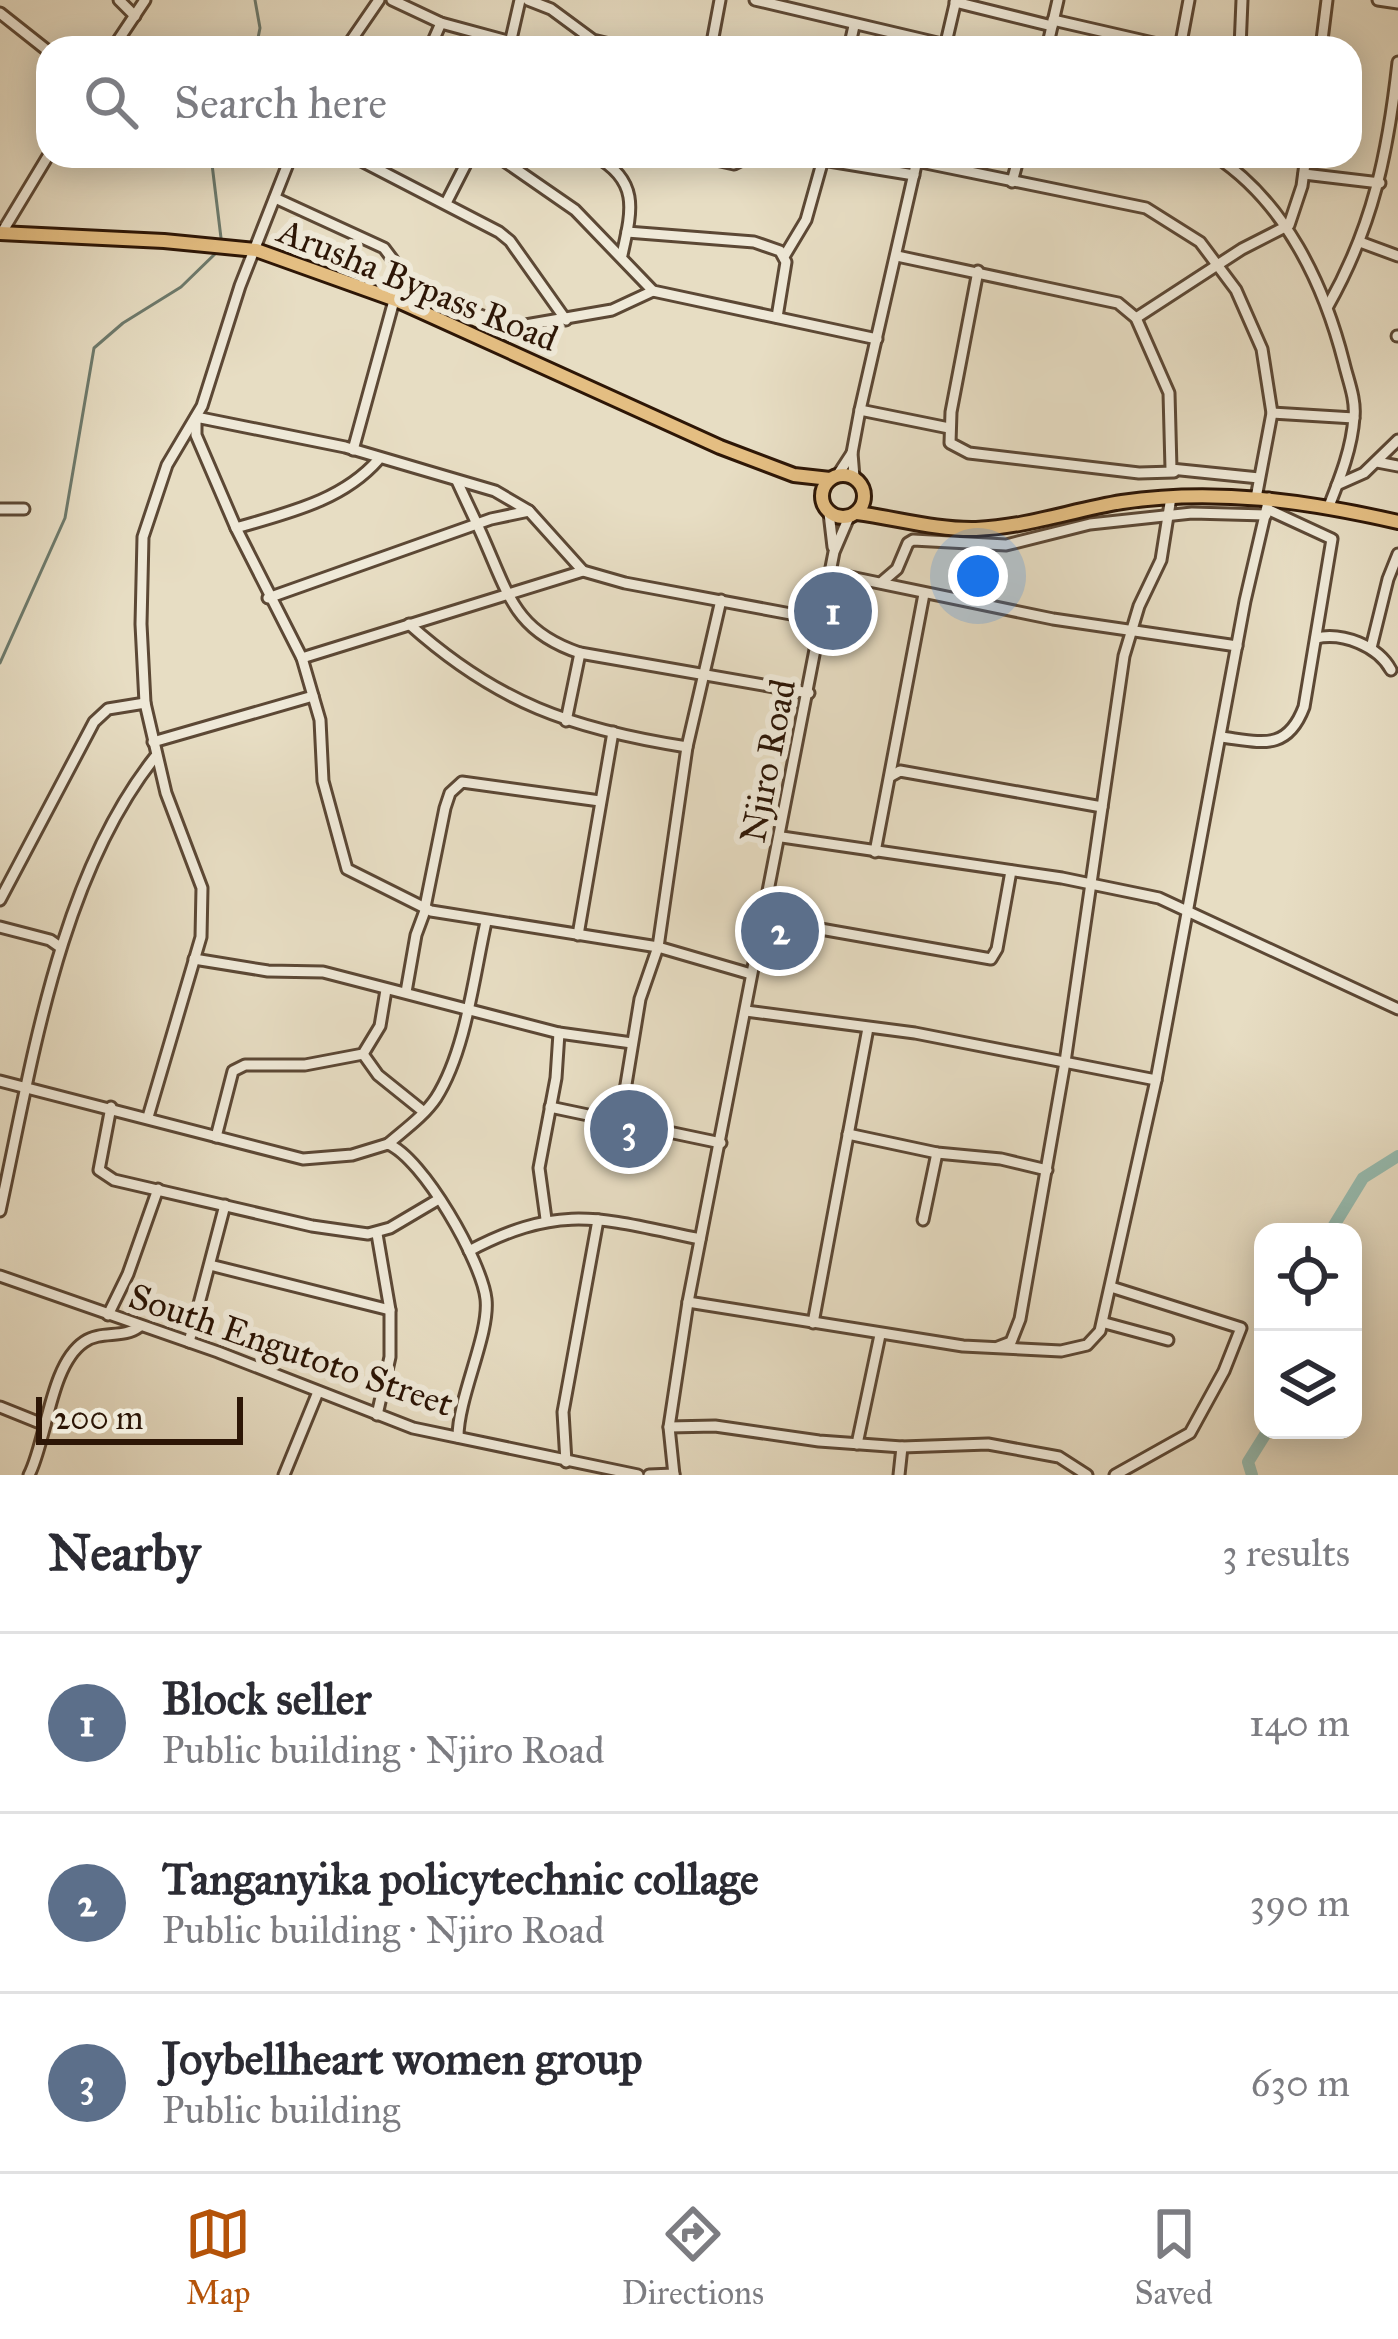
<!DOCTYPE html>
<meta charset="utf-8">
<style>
:root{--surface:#fff;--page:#f2f2f3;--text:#2b2b33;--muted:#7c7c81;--line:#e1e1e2;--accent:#b45309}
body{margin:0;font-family:"IM FELL Great Primer",serif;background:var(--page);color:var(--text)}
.controls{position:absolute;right:36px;bottom:36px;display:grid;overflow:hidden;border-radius:24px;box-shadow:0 6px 30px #0003}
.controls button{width:108px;height:108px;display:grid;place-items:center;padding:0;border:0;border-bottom:3px solid var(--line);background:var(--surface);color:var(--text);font:60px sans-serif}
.scale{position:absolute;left:36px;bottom:30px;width:207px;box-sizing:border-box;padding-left:12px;border:6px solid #2d1606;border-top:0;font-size:33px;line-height:42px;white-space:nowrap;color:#2d1606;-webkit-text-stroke:9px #efe9d8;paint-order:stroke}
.you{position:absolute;left:978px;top:576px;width:42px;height:42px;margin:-30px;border:9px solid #fff;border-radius:50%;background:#1a73e8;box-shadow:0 0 0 18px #1a73e833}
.badge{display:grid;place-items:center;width:78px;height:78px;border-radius:50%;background:var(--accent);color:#fff;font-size:39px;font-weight:700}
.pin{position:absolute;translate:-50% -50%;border:6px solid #fff;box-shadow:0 3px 12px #0006}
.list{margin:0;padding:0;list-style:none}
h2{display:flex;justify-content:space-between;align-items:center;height:156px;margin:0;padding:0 48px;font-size:51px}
h2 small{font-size:39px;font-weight:400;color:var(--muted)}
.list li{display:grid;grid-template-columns:78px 1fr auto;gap:36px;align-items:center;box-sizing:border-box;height:180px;padding:0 48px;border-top:3px solid var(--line)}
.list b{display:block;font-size:45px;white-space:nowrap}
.list p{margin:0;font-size:39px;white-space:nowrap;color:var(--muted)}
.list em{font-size:39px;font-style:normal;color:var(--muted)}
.icon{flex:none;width:66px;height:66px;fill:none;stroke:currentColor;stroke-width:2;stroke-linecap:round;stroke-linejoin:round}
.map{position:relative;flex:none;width:1398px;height:1475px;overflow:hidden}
.search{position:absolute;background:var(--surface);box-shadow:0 6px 30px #0003;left:36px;right:36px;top:36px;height:132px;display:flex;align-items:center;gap:30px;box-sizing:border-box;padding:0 42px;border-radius:36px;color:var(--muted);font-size:45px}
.sheet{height:696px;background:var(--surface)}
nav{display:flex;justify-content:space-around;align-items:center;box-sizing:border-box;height:168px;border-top:3px solid var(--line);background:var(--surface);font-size:33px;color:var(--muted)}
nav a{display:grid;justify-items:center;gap:6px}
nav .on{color:var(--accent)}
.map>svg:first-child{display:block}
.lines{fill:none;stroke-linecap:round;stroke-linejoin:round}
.stream{stroke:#6d7a6c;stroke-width:3}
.river{stroke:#97bcb0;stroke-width:12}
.minor-casing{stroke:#5c4835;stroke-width:15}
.major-casing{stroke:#2d1606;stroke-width:18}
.minor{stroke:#efe9d8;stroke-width:9}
.major{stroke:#e4be82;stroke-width:12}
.labels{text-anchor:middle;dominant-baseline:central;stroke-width:12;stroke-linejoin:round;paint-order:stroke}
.street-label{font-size:36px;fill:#2d1606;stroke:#efe9d8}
</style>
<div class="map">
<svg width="1398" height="1475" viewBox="0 0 1398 1475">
<rect width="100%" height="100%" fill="#e7ddc3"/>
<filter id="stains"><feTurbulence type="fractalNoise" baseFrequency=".00167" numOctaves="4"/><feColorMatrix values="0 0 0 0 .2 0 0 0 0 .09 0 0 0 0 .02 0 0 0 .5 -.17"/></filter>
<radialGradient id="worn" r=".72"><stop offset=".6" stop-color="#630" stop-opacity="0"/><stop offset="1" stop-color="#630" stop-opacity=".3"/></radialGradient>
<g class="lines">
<g class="stream">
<polyline points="255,0 260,28 256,48"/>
<polyline points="211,156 221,238"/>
<polyline points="0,663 65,518 94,348 123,323 181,287 218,251"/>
</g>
<g class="river">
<polyline points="1330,1232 1363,1178 1398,1156"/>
<polyline points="1252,1475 1248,1462 1268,1430"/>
</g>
<defs>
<g id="minor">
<polyline points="119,0 135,16"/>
<polyline points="392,0 441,23 511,42"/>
<polyline points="528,0 551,9 593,40 626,48"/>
<polyline points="755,0 946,45"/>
<polyline points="1378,0 1398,3"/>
<polyline points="955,2 1052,26"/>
<polyline points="0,13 48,51"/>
<polyline points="1053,20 1175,48"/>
<polyline points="945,47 956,0"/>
<polyline points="113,48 145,0"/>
<polyline points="346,48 379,0"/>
<polyline points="430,48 441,23"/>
<polyline points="509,48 520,0"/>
<polyline points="711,48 720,0"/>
<polyline points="849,48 854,26"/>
<polyline points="1047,48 1058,0"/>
<polyline points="1180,48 1189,0"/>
<polyline points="1240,48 1242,0"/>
<polyline points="1321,48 1327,0"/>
<polyline points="352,156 499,232 510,241 566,320"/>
<polyline points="497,156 575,210 653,291 877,339"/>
<path d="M 595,156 C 640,181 632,210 622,255"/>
<polyline points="698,156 734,164 750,156"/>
<path d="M 1215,156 C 1285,202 1324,284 1344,363 C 1348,380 1356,399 1354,417 C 1352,448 1340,478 1329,506"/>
<polyline points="823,160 914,175"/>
<polyline points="916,161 1146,208 1200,242 1236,290 1262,349 1272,413 1256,498"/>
<polyline points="1304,174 1380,183"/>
<polyline points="1012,182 1019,156"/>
<polyline points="275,198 384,248 396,264 398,286 353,450"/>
<polyline points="446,203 470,156"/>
<polyline points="627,232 754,242 780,251 786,262 777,317"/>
<polyline points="1,234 48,156"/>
<polyline points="1360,242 1398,256"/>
<polyline points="785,255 806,220 824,156"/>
<polyline points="897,256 1118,303 1136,318 1169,393 1171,469 1259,478"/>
<polyline points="978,271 951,412 950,443 969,453 1139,473 1174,472"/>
<polyline points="398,286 514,327 612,310 653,291"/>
<path d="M 1328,306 C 1373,226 1388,153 1398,62"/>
<polyline points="1136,318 1242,249 1289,225 1302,186 1306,156"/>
<polyline points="1397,336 1398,336"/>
<polyline points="860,410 949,428"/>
<polyline points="1272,413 1354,418"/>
<polyline points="1377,462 1398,466"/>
<polyline points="837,476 852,453"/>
<polyline points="854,477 852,453 860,410 918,156"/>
<path d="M 457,481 C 466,501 476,521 485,542 C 509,597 517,632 580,653 L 809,693"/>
<polyline points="1337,485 1364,473 1398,440"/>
<polyline points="0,509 24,509"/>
<polyline points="829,513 833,547"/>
<path d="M 236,528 C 287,513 342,501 378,460"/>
<polyline points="583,571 529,511 495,491 345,447 196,417 196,435 236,528 302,658 320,720 323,781 347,869 431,911 658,947 751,974"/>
<polyline points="831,573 1053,619 1237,646"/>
<polyline points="883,581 897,569 908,543 913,540 1006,545 1090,524 1192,513 1266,515"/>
<polyline points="268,598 491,519 529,511"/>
<path d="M 409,624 C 497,703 572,729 687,747"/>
<path d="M 1316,638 C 1343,632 1378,646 1391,670"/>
<polyline points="1371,648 1388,579 1398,554"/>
<polyline points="302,658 583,571 625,583 823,620"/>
<polyline points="566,721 580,653"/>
<path d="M 1221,737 C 1261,742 1287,752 1304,707 L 1332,539 L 1267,509"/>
<polyline points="153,742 313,696"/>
<polyline points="891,776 900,771 1102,807"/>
<polyline points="782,837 1062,878 1159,898 1398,1009"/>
<polyline points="875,852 924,594"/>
<polyline points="0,900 94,722 108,709 145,703"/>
<polyline points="425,907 445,808 450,793 462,782 600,801"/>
<polyline points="762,922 792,924 991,959 997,949 1011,871"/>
<polyline points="0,927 50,940 60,947"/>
<polyline points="578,935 613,732"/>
<polyline points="194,959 268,971 323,972 559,1033 632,1043"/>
<polyline points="406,992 416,935 426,908"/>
<polyline points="746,1011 915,1033 1156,1080"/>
<polyline points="363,1054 378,1075 424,1112"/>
<path d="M 0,1081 L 303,1159 L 352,1155 L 388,1144 C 423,1158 482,1262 486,1299 C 490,1334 458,1397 458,1437"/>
<polyline points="111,1107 99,1170 114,1180 312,1226 368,1234 390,1228 439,1199"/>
<polyline points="550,1107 721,1143"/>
<polyline points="148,1117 201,937 202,888 166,793 145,703 141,624 143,537 167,465 202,406 240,286 291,156"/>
<polyline points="620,1121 640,999 658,947 687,747 721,600"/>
<polyline points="848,1134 937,1153 1001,1159 1047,1170"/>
<polyline points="216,1137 233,1071 245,1065 305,1065 363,1054 380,1026 386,990"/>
<path d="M 388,1144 C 404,1130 424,1116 436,1098 C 466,1051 474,975 486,922"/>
<path d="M 0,1211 C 32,1063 59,878 155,757"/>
<polyline points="546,1219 539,1168 556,1078 559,1033"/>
<polyline points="923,1220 937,1153"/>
<polyline points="377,1234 390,1310 390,1357 377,1415"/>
<path d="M 469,1251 C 562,1202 602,1219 700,1239"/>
<polyline points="210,1265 390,1310"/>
<polyline points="0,1276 218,1352 413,1428 638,1475"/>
<polyline points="1111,1287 1241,1328 1224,1371 1190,1433 1115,1475"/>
<polyline points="688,1302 963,1346 1061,1351 1087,1345 1100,1331 1156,1080 1245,601 1269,498"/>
<polyline points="108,1315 128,1274 158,1189"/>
<polyline points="813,1323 868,1028"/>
<polyline points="1105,1323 1168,1340"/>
<polyline points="189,1342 225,1205"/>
<polyline points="998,1347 1011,1342 1020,1319 1065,1062 1124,656 1139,606 1161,560 1171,497"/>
<polyline points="0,1407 45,1425"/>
<polyline points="669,1427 715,1426 819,1441 902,1447 988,1444 1059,1457 1087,1475"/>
<polyline points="857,1444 880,1335"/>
<polyline points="566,1462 563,1412 598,1220"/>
<path d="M 29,1475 C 47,1440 50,1365 84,1342 C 101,1330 123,1339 139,1327"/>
<polyline points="284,1475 318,1392"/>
<polyline points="649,1475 674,1474"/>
<polyline points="674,1475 669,1427 688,1302 834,552 849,517"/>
<polyline points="899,1475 902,1447"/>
</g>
<g id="major">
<polyline points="0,233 164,241 256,250 396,300 720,447 794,475 830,479"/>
<circle cx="843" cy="496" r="21"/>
<path d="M 857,513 C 896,518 936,530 976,529 C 1026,527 1073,510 1122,502 C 1215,488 1307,501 1398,522"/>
</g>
</defs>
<use href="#minor" class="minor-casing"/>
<use href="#major" class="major-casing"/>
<use href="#minor" class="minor"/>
<use href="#major" class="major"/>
</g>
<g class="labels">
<g class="street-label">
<text transform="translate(418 285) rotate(22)">Arusha Bypass Road</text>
<text transform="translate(768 761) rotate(-79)">Njiro Road</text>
<text transform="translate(291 1350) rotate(19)">South Engutoto Street</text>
</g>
</g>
<rect width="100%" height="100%" filter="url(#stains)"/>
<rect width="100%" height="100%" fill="url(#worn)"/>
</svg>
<div class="controls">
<button><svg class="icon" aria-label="locate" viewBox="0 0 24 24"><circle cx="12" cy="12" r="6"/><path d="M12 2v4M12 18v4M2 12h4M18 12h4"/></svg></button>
<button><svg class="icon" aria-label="layers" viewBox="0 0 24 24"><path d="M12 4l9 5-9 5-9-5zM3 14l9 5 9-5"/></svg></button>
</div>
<div class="scale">200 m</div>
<div class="you"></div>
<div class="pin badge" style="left:833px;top:611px;background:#5c6f8a">1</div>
<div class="pin badge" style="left:780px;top:931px;background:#5c6f8a">2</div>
<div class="pin badge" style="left:629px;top:1129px;background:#5c6f8a">3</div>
<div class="search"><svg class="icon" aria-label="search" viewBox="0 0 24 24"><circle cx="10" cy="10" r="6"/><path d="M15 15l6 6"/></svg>Search here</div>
</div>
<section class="sheet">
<h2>Nearby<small>3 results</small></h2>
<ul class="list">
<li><span class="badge" style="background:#5c6f8a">1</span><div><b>Block seller</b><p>Public building · Njiro Road</p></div><em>140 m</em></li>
<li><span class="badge" style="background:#5c6f8a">2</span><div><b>Tanganyika policytechnic collage</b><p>Public building · Njiro Road</p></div><em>390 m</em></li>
<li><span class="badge" style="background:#5c6f8a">3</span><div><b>Joybellheart women group</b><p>Public building</p></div><em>630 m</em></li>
</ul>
</section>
<nav>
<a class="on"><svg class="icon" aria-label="map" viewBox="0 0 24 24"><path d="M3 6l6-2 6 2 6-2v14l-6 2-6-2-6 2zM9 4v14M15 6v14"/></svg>Map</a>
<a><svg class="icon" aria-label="directions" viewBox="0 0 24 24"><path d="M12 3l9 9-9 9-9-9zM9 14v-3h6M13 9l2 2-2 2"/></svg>Directions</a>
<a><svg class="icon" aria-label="saved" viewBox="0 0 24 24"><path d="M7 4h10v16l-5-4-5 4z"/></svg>Saved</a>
</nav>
